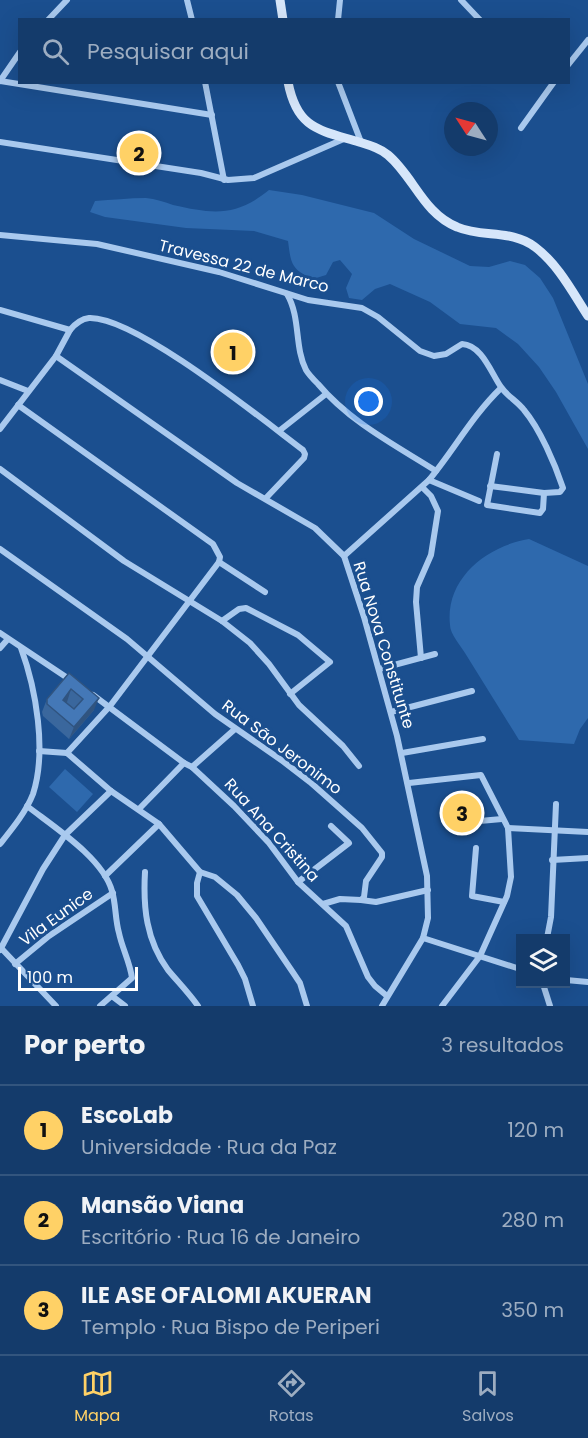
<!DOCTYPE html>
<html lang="pt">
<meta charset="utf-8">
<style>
:root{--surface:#143b6b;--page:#1d4271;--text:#f1f3f6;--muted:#9dadc1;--line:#33557e;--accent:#ffd166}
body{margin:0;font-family:Poppins,sans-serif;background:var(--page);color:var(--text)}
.controls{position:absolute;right:18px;bottom:18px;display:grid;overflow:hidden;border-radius:0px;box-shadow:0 6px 24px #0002}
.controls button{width:54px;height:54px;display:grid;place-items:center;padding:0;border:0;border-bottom:2px solid var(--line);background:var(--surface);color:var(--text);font:30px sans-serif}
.compass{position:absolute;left:444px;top:102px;width:54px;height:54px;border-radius:50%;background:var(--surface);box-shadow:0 6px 24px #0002;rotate:306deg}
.scale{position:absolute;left:18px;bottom:15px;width:120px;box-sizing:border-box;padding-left:6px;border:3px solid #fff;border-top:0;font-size:16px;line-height:21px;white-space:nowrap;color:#fff;-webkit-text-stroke:4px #1b4f8f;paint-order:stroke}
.you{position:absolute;left:369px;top:402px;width:21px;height:21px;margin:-15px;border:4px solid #fff;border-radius:50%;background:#1a73e8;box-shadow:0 0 0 9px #1a73e833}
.badge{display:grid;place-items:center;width:39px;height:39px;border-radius:50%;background:var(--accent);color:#111;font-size:20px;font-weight:700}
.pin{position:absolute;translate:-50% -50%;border:3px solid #fff;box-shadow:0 2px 6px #0006}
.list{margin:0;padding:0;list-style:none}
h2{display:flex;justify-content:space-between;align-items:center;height:78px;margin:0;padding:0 24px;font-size:26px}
h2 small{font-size:20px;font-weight:400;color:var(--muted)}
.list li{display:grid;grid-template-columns:39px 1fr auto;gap:18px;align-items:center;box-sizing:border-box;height:90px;padding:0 24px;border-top:2px solid var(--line)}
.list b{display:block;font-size:22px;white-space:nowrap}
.list p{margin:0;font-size:20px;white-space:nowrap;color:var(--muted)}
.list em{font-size:20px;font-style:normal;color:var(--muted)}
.icon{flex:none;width:33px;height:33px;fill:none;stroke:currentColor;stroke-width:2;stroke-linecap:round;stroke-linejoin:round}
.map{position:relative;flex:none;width:588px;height:1006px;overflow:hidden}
.search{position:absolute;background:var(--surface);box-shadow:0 6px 24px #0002;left:18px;right:18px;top:18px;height:66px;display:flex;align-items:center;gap:15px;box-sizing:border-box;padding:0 21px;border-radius:0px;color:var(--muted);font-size:22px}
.sheet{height:348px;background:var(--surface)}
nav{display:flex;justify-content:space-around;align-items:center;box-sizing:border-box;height:84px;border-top:2px solid var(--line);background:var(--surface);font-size:16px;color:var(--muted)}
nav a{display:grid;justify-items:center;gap:3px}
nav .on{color:var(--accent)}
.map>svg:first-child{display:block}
.green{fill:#2e69ad}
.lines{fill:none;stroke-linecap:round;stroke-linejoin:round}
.street{stroke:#a9c9ee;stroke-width:6}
.secondary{stroke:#d6e6fa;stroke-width:9}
.wall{fill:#3a679d}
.shaded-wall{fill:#305480}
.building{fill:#4478b7;stroke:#305480;stroke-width:1.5;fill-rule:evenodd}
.labels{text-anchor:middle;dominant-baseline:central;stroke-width:6;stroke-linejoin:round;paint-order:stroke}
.street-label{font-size:16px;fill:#fff;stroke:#1b4f8f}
</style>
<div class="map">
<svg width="588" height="1006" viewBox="0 0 588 1006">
<rect width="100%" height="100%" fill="#1b4f8f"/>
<g class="green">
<path d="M 269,190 L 302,195 L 374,213 L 414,239 L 470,266 L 489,267 L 510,261 L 525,265 L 540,278 L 553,298 L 588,384 L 588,449 L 556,392 L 539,367 L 518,344 L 496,328 L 460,324 L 430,302 L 390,284 L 375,289 L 362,300 L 349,298 L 346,288 L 352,274 L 340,260 L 333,262 L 326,275 L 313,279 C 291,269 291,264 288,241 L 254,231 L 186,228 L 105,217 L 90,212 L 95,201 C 112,200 129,198 146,198 C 155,199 165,202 173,205 C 213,214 236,217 269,190 Z"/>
<path d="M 529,539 L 588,566 L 588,718 L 580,729 L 574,744 L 519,740 C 501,711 483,682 465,653 C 461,646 450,634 450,625 C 445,578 487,546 529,539 Z"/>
<polygon points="65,769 93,794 77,812 49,787"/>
</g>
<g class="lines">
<g class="street">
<polyline points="187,0 192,20"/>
<polyline points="461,0 480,20"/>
<polyline points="48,20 67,0"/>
<polyline points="338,20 340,0"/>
<polyline points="568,65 588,40"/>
<polyline points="0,81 212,115"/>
<polyline points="0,81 20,52"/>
<polyline points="205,82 224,180"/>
<polyline points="338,82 361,142"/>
<polyline points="521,128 554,82"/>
<polyline points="0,142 201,173 228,180 254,178 346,138"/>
<path d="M 0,235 L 97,244 L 219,272 L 308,300 L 362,308 L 378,317 L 420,351 L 434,356 L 446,354 L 462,344 C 482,345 491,373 501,387 C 507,396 517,401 524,410 C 540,429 555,464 563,488 L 560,492 L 544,493 L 490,486"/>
<path d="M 287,294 C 301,318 294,346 306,370 C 309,375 314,380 318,384 C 350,422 395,445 436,471"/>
<polyline points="0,310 70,330 56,356 0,429"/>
<path d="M 70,330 C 75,324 81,319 89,318 C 135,316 263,420 303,450 L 305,454 L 304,458 L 266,498"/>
<polyline points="56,356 237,483 315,528 344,556 364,617 397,736 427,876 428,918 423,938 382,1006"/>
<polyline points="0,380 28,391"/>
<polyline points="18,405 213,544 220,557 219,562 110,706 67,753"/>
<polyline points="279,431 326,394"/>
<polyline points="497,454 487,505 540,513 543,509 544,493"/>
<polyline points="0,469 124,561 222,621 250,643 269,664 299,705 343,746 359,766"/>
<polyline points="429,480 479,501"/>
<polyline points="0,549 127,639 215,714 284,762 310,782 362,828 382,853 382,857 366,881 364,897 361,900 340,899 323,904"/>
<path d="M 344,556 L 429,480 C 454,450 472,416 501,388"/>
<polyline points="219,562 265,592"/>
<polyline points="222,621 239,609 246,608 298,635 330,662 290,694"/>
<polyline points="0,633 72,681"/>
<polyline points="0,648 8,639"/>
<polyline points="421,658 416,602 417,587 431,555 438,511 431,496 422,487"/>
<polyline points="379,669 435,654"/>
<polyline points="93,695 184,763 192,767 234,806 269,843 298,882 346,926 368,977 375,986 387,996"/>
<polyline points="391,712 472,691"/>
<polyline points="39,751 67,753"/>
<polyline points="67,753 111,791 159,824 200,872 215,877 237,895 256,918 294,974 300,983 307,1006"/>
<polyline points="402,753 483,739"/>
<polyline points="192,767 235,729"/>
<polyline points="409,783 481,775 508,828 511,877 507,896 480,956 442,1006"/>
<path d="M 27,806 C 54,827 103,858 112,891 C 116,904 115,919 119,933 C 122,948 130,962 132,978 L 100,1006"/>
<polyline points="139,809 184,763"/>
<polyline points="457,823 502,819"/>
<polyline points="508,828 588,832"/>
<path d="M 0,844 C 12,829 26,812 33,794 C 47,751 36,689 21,648"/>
<polyline points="476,848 472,896 504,902"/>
<polyline points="552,860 588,858"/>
<path d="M 145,872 C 143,907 146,940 168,970 C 178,982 189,993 198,1006"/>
<polyline points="200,872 197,883 197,896 238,965 245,979 253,1006"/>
<polyline points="105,876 159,824"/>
<polyline points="298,882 349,843 331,826"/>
<polyline points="361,900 376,902 428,890"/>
<polyline points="423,938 520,969"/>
<polyline points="547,938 551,917 556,804"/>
<polyline points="1,948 56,1006"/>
<polyline points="0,950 43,869 65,835 111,791"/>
<polyline points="15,964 49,936 113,893"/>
<polyline points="566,980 588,982"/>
<polyline points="543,984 550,1006"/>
<polyline points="112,996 125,1006"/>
</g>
<g class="secondary">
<polyline points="280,0 283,20"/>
<path d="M 288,82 C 297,129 319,130 359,142 C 369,145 380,148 388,155 C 414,177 423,213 457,227 C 482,238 512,229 535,247 C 558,264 573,293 588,316"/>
</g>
</g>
<polygon class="wall" points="69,673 94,710 69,739 43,716 42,712 47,699"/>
<g class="shaded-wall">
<polygon points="71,689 67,702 58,712 63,700"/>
<polygon points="99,698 94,710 69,739 74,727"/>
</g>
<path class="building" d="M 69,673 L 99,698 L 74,727 L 47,704 L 47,699 ZM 71,689 L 83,699 L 74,709 L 63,700 Z"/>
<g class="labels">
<g class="street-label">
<text transform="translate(244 266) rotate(14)">Travessa 22 de Marco</text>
<text transform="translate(384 645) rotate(73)">Rua Nova Constitunte</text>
<text transform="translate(282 747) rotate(37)">Rua São Jeronimo</text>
<text transform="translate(272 830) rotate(48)">Rua Ana Cristina</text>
<text transform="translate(56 917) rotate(-36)">Vila Eunice</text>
</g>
</g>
</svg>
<div class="controls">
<button><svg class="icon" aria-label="layers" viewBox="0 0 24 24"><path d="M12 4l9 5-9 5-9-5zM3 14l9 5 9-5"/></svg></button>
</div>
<svg class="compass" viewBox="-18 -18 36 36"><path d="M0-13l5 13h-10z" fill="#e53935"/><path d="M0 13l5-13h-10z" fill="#9dadc1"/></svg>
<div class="scale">100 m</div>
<div class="you"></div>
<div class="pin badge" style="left:233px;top:352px">1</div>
<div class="pin badge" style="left:139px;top:153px">2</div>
<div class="pin badge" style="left:462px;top:813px">3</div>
<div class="search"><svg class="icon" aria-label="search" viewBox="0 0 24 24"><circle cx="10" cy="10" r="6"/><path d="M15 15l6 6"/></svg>Pesquisar aqui</div>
</div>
<section class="sheet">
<h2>Por perto<small>3 resultados</small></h2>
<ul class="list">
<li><span class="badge">1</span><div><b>EscoLab</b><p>Universidade · Rua da Paz</p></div><em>120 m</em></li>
<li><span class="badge">2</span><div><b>Mansão Viana</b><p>Escritório · Rua 16 de Janeiro</p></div><em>280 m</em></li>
<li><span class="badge">3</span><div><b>ILE ASE OFALOMI AKUERAN</b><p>Templo · Rua Bispo de Periperi</p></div><em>350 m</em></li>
</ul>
</section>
<nav>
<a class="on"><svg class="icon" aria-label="map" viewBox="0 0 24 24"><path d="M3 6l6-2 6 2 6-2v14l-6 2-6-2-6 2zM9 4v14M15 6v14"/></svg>Mapa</a>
<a><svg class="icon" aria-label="directions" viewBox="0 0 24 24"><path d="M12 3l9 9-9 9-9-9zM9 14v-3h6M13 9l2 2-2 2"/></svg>Rotas</a>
<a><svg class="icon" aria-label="saved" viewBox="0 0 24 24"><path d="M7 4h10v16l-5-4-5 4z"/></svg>Salvos</a>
</nav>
